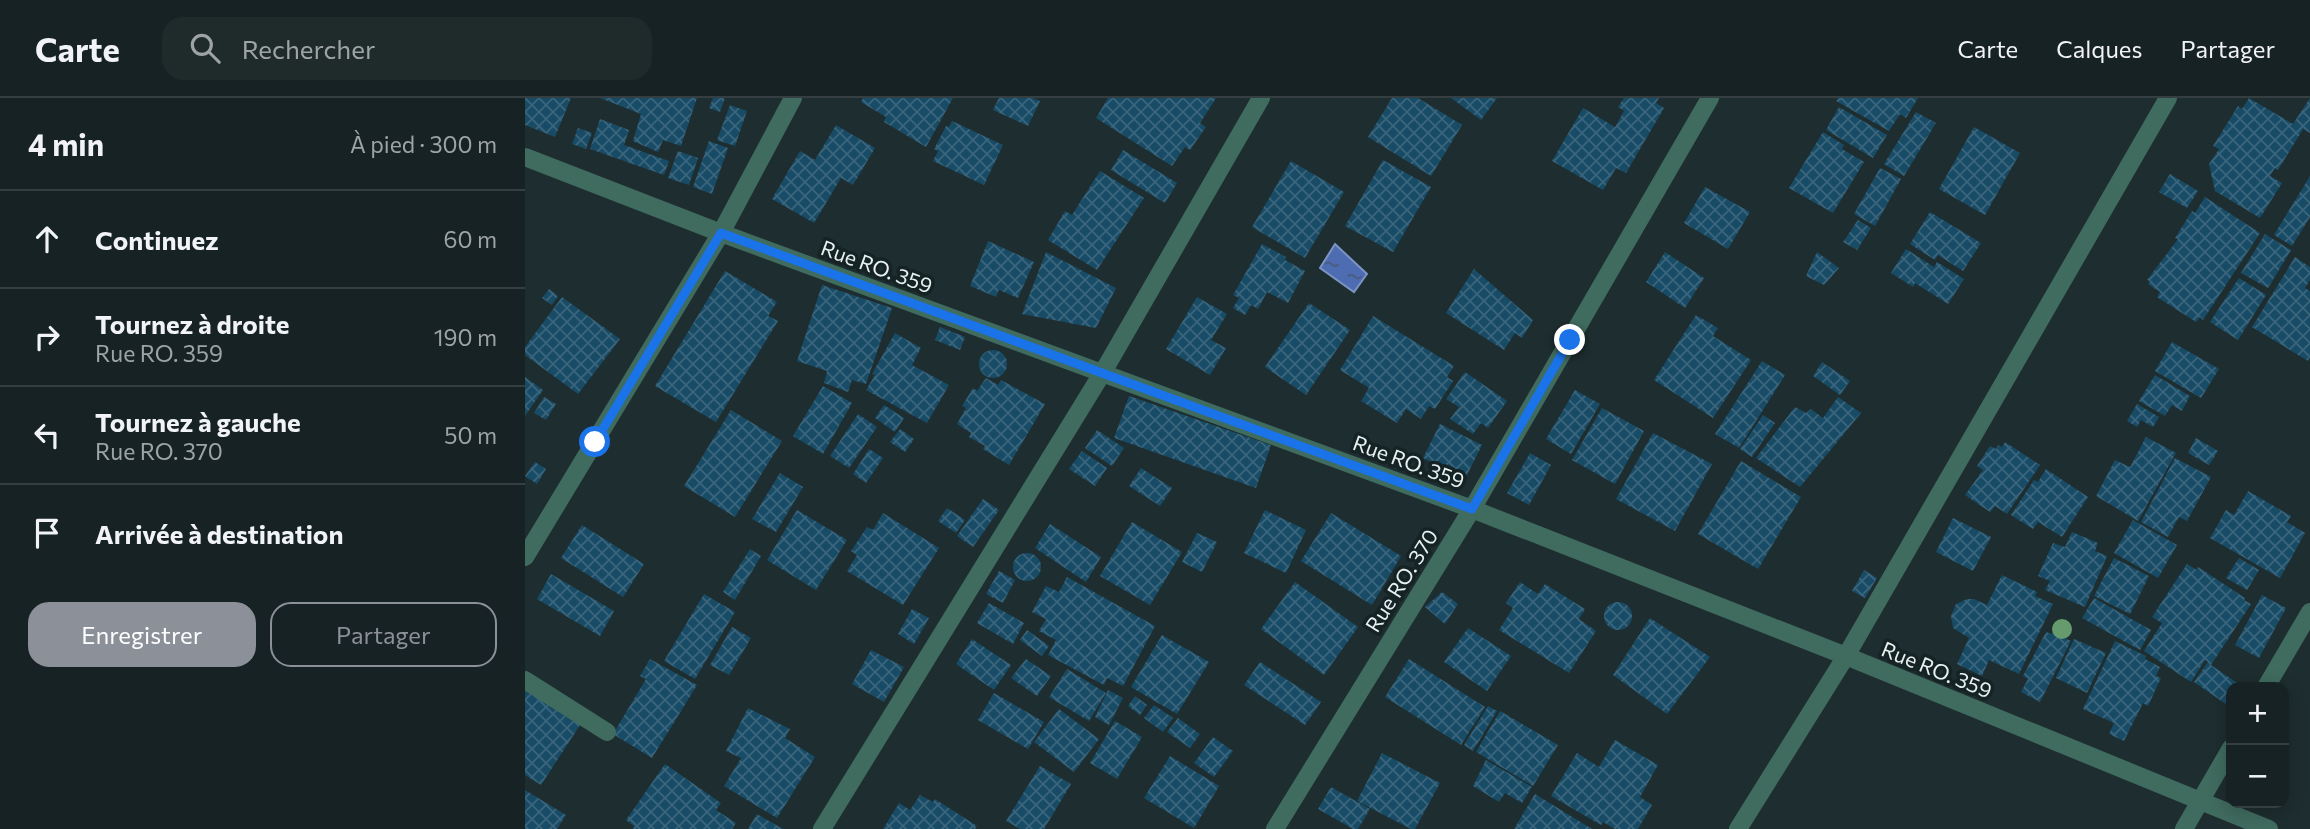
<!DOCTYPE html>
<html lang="fr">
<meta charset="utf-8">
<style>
:root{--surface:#162223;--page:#1f2a2b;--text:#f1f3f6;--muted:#9ea4a6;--line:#353f41;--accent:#8c9099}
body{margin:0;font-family:Commissioner,sans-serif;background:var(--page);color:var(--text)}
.controls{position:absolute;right:21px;bottom:21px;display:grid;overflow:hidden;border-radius:14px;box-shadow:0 4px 18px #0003}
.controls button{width:63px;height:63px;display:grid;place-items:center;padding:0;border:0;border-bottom:2px solid var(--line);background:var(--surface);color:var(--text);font:35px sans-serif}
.stop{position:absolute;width:21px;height:21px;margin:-16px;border:5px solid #1a73e8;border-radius:50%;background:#fff}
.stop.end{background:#1a73e8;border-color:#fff;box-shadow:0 2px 7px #0008}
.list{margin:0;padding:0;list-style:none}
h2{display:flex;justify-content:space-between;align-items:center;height:91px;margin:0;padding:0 28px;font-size:30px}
h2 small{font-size:23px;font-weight:400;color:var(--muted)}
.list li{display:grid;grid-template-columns:46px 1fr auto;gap:21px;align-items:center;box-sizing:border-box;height:98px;padding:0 28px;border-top:2px solid var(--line)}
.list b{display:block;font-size:26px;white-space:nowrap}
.list p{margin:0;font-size:23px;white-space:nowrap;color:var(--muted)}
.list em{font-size:23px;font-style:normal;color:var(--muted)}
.actions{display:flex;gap:14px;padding:21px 28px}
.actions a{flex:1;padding:16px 0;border:2px solid var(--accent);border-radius:21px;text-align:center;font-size:24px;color:var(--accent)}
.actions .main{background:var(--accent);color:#fff}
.icon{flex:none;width:38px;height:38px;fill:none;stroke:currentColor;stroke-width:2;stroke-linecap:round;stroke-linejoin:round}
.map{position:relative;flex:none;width:1785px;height:731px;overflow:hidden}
header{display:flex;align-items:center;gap:42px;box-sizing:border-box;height:98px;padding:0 35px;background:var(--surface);border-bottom:2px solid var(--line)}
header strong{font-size:33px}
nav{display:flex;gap:38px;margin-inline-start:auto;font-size:24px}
.search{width:490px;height:63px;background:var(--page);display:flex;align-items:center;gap:18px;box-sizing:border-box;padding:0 24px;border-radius:21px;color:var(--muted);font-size:26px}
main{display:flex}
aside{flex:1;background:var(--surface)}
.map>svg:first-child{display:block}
.water{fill:url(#water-ripples);stroke:#7c94c4;stroke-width:2}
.building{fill:url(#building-cross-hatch)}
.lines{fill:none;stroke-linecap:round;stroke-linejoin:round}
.minor{stroke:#406b5f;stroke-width:18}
.tree{fill:#669c6d}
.route{stroke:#1a73e8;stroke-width:9}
.labels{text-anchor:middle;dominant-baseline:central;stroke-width:7;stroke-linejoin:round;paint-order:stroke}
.street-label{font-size:21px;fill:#e7f1f2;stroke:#152325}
</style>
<header>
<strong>Carte</strong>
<div class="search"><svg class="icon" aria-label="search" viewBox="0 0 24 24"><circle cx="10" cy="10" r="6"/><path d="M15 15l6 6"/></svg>Rechercher</div>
<nav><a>Carte</a><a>Calques</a><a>Partager</a></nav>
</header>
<main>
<aside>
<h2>4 min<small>À pied · 300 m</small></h2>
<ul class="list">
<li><svg class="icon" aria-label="ahead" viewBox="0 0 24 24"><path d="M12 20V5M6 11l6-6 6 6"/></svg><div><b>Continuez</b></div><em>60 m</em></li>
<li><svg class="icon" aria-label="right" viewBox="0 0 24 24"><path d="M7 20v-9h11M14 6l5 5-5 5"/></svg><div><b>Tournez à droite</b><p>Rue RO. 359</p></div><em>190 m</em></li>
<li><svg class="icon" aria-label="left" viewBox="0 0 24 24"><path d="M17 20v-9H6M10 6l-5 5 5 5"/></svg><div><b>Tournez à gauche</b><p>Rue RO. 370</p></div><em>50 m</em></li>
<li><svg class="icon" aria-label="arrive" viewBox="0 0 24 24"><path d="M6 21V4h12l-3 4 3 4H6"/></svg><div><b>Arrivée à destination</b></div></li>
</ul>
<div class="actions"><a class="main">Enregistrer</a><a>Partager</a></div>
</aside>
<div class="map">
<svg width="1785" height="731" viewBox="0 0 1785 731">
<defs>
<pattern id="water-ripples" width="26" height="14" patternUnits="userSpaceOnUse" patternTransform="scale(1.75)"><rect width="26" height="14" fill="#4e6cb1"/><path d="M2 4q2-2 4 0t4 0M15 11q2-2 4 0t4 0" fill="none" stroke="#495878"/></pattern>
<pattern id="building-cross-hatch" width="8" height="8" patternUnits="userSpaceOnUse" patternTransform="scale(1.75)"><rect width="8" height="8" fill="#184b65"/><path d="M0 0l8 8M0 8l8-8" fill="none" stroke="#3a657c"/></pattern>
</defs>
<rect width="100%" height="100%" fill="#1e2d2f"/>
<polygon class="water" points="810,146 842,176 829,194 795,170"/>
<g class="building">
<polygon points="0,0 46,0 30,39 0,27"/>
<polygon points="75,0 172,0 156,48 138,42 133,54 108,43 116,16"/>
<polygon points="188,0 200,0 195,14 184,10"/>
<polygon points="338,0 428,0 401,49 359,24 361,19 336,4"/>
<polygon points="474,0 508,0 515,3 503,28 468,12"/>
<polygon points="583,0 691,0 675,25 681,29 665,52 660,49 647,68 571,20"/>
<polygon points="867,0 893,0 937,27 906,78 843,39"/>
<polygon points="926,0 972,0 956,22"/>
<polygon points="1099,0 1134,0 1131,5 1139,10 1101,75 1091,70 1078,92 1027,63 1058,10 1090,29 1099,13 1093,9"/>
<polygon points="1313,0 1393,0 1381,20 1375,16 1364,33 1311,3"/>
<polygon points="1724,0 1768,26 1785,0 1785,35 1778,31 1753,72 1750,70 1745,78 1757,85 1735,120 1690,93 1684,66 1694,51 1688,48 1713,8 1717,11"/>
<polygon points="205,7 222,13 210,48 192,42"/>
<polygon points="1314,9 1362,37 1348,60 1301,32"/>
<polygon points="1391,14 1411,25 1379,78 1359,66"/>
<polygon points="75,21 104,32 99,47 144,63 139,77 65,51"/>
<polygon points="427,23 478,47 459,87 408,63 413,53 409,51 421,28 424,29"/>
<polygon points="311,27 350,50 328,87 316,80 289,125 247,101 275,53 290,62"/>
<polygon points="1449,29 1495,55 1460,117 1414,91"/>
<polygon points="53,30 67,35 61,51 47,46"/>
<polygon points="1298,34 1319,47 1317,51 1339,64 1308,115 1264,90"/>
<polygon points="184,43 203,50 187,96 168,89"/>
<polygon points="598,52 652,85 640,105 586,72"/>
<polygon points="153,53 173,60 164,87 143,80"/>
<polygon points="858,62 906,89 868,154 820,128"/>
<polygon points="766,63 819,94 780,160 727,129"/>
<polygon points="1355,70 1376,81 1350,128 1329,116"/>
<polygon points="575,73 619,100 572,172 523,142 540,113 547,117"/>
<polygon points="1645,76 1673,93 1662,110 1634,94"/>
<polygon points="1785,78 1785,119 1767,148 1749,137"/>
<polygon points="1180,89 1225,114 1203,151 1159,125"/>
<polygon points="1680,99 1735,135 1678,222 1675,219 1671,224 1632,199 1635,194 1623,186 1625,183 1622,182 1653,141 1650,140 1667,113 1670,115"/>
<polygon points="1405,114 1456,145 1438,173 1413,157 1410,162 1385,146"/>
<polygon points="1333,122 1346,130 1332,152 1318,144"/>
<polygon points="1740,136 1766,152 1743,190 1716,175"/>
<polygon points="463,143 509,164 493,200 474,192 471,199 445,188"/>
<polygon points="737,146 761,159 760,162 780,173 763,205 742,194 733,211 726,207 720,217 708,210 714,200 708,197"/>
<polygon points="1381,151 1409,169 1412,164 1439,181 1423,206 1390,185 1388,189 1366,175"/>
<polygon points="521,154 591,190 571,230 497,216"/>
<polygon points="1140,154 1179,180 1160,210 1121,184"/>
<polygon points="1292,154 1314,170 1299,187 1281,178"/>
<polygon points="1770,159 1785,169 1785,182 1780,190 1785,193 1785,259 1783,263 1727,229"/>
<polygon points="949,171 1008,222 997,240 990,235 979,252 921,215"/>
<polygon points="200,173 252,204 243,218 253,223 191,324 130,288"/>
<polygon points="1714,180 1741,197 1713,242 1685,224"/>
<polygon points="297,187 367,210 341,286 327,282 323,294 299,285 302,273 272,263"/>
<polygon points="24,191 33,198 27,207 17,200"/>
<polygon points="37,199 95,241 53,296 0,257 0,249"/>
<polygon points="672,199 702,216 686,242 701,250 685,277 641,251"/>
<polygon points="784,205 825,232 781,297 740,269"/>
<polygon points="1171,217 1193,230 1188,238 1226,262 1188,320 1129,282"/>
<polygon points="848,218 929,268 922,279 928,283 910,311 904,308 896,321 881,311 872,325 836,303 844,290 815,272"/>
<polygon points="415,229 440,239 435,252 410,242"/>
<polygon points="370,235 396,250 387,267 424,287 402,325 341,292 350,277 347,276"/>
<polygon points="1647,244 1694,271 1676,300 1630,273"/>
<circle cx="468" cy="266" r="14"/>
<polygon points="1237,263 1260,277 1214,350 1190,336"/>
<polygon points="1297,264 1325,283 1315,297 1288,278"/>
<polygon points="940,274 982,303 963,330 956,325 948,336 925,321 934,309 921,301"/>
<polygon points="1630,277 1665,298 1657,313 1647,307 1640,318 1614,303"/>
<polygon points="0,279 18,292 0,318"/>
<polygon points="461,280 473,287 476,282 520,306 484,367 458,351 460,348 444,339 446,335 432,326 441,310 437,308 448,290 452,293"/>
<polygon points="298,288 327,305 298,356 268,338"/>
<polygon points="1050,292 1075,306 1046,356 1021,341"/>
<polygon points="604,298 746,347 731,390 589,340"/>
<polygon points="19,299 31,306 21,322 9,315"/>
<polygon points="1313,299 1336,315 1275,389 1231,360 1270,309 1281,315 1286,311 1298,320"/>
<polygon points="1612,306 1634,319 1628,329 1616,322 1612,329 1602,323"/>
<polygon points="359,307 379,320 370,334 350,320"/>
<polygon points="1077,310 1119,333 1090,386 1047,362"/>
<polygon points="206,312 257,343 210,419 159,388"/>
<polygon points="333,316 352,329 324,370 305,358"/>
<polygon points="1238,317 1250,325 1227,359 1215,351"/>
<polygon points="915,326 957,347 940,381 898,360"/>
<polygon points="375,331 389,341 380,354 365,344"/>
<polygon points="572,332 599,350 587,368 560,350"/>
<polygon points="1128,335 1187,366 1150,433 1091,401"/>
<polygon points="1621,339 1651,355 1613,423 1571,398 1590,362 1605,369"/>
<polygon points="1671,340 1693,353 1684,367 1663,355"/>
<polygon points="1480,344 1515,367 1482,416 1470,408 1465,414 1440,397 1458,372 1452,368 1465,348 1471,351 1473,347 1477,349"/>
<polygon points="344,351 358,360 341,385 328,376"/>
<polygon points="557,353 582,370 570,388 544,371"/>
<polygon points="1005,355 1026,367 1004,407 982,395"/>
<polygon points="1650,360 1686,379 1662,423 1654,419 1643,439 1616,424"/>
<polygon points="1216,363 1276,399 1233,471 1173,436"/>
<polygon points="10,364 21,371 12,386 0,378"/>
<polygon points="616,370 647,390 635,408 604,388"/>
<polygon points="1521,371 1563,399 1537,439 1513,424 1508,431 1486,417 1509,382 1513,384"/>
<polygon points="255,375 278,389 251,434 227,421"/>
<polygon points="1723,393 1766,418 1762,424 1780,435 1755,480 1685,440 1701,412 1709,417"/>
<polygon points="458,401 474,412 448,449 432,438"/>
<polygon points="422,410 440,422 431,435 413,423"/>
<polygon points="272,412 322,442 291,492 242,462"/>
<polygon points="740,412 781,432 761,475 719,455"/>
<polygon points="358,415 414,450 378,507 322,473 332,457 326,453 342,429 348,432"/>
<polygon points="806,415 876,458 847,507 776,463"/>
<polygon points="1428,420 1466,439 1448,473 1411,454"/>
<polygon points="1608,422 1652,447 1633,480 1589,455"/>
<polygon points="607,424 657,454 625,507 575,478"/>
<polygon points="525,426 576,459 561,484 510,450"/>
<polygon points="57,427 119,466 98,499 36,460"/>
<polygon points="1547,434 1573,445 1570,453 1582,458 1560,509 1520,492 1525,483 1513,478 1528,445 1540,449"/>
<polygon points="672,435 692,444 677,474 657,464"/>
<polygon points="225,451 236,458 210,502 198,494"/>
<circle cx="502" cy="469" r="14"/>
<polygon points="1589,460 1624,478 1605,516 1569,498"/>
<polygon points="1714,460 1734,472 1722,492 1701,480"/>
<polygon points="1662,466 1672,472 1673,469 1720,500 1719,502 1726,506 1686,567 1718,589 1706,589 1705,609 1669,584 1683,564 1680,562 1666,584 1619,553 1637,525 1627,519"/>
<polygon points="1339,472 1352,480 1340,500 1327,493"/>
<polygon points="474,473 490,482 478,505 461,496"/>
<polygon points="26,476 89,513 75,538 12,501"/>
<polygon points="1477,477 1512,494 1510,498 1528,506 1494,576 1464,562 1457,578 1432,566 1444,540 1428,530 1426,518 1431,506 1442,501 1449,501 1462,507"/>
<polygon points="542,479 630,528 598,588 582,580 579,587 523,557 531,542 514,533 521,521 507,514 521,488 534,494"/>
<polygon points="770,484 833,529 799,577 736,531"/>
<polygon points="995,484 1013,496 1020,486 1060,511 1054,521 1071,533 1044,575 974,532 988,510 981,505"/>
<polygon points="917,494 933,506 920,526 900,509"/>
<polygon points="179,496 210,514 170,581 139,563"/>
<polygon points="1737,497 1761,510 1734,560 1710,547"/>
<polygon points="1569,500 1626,532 1615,552 1557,520"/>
<circle cx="1093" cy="518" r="14"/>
<polygon points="464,505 499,525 488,546 452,525"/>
<polygon points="387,511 404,520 389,546 373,536"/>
<polygon points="1125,520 1185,559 1142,616 1088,577"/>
<polygon points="207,529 226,540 204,577 185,567"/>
<polygon points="943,530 986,558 962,593 919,564"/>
<polygon points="502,532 524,548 517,558 495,542"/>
<polygon points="1521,534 1527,536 1528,534 1546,543 1515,604 1496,594 1503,581 1498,578"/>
<polygon points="637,537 684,564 652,616 606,589"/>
<polygon points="447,541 486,567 469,592 431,566"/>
<polygon points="1549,541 1581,555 1562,595 1531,580"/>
<polygon points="1590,543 1621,558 1620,561 1635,569 1631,578 1636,580 1623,608 1618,605 1599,643 1584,636 1589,625 1558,611"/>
<polygon points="346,552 379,569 359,604 327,586"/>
<polygon points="125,561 172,587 127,660 88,636 121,581 115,578"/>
<polygon points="501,561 526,578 512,598 486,580"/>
<polygon points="884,561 960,609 936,647 860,599"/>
<polygon points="735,564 796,604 780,627 719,587"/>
<polygon points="542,571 581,595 564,623 524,599"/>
<polygon points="0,588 57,624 16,687 0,677"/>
<polygon points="583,592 598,600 584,627 570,619"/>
<polygon points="469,595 519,624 503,651 453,622"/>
<polygon points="610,598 622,607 615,617 603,608"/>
<polygon points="629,607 648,620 638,634 619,620"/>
<polygon points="963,608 972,613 948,653 939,647"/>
<polygon points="223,610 265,631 260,640 290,659 252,720 199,688 216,660 201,653"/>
<polygon points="534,611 574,641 549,674 509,644"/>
<polygon points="975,613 1033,647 1008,688 951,654"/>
<polygon points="653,620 675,636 665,650 642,634"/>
<polygon points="590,623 617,639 592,681 565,665"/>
<polygon points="688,639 708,653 689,679 669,665"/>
<polygon points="1090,642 1133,667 1115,699 1127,707 1113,731 1090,731 1078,724 1076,727 1026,698 1052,655 1074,669"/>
<polygon points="857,655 915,685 890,731 886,731 832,703"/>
<polygon points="645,658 694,688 669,730 619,700"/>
<polygon points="961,662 1007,689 997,705 980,695 974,704 948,688"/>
<polygon points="140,666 196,705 191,712 211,725 207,731 108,731 109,728 101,722"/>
<polygon points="515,668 546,686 519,731 495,731 481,723"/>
<polygon points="806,689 845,711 833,731 828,731 793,711"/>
<polygon points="0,692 41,717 32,731 0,731"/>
<polygon points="1010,696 1067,731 989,731"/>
<polygon points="395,697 408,704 410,701 452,728 450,731 358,731 374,705 385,712"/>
<polygon points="232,716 258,731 223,731"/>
</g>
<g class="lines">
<g class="minor">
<polyline points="0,59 196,135 947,411 1321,558 1744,731"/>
<polyline points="0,459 196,135 268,0"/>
<polyline points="0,582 82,634"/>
<polyline points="1741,589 1785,514"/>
<polyline points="297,731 578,274 736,0"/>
<polyline points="750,731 947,411 1185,0"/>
<polyline points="1213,731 1321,558 1643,0"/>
<polyline points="1659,731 1706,650"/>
</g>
</g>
<circle class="tree" cx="1537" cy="531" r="10"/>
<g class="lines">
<polyline class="route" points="70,344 196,135 947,411 1045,242"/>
</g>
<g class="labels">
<g class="street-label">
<text transform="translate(352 168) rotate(20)">Rue RO. 359</text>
<text transform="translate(884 363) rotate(20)">Rue RO. 359</text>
<text transform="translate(876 482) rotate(-58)">Rue RO. 370</text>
<text transform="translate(1412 571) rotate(22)">Rue RO. 359</text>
</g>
</g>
</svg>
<div class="controls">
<button>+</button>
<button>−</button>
</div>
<div class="stop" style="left:70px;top:344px"></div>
<div class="stop end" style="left:1045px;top:242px"></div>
</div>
</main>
